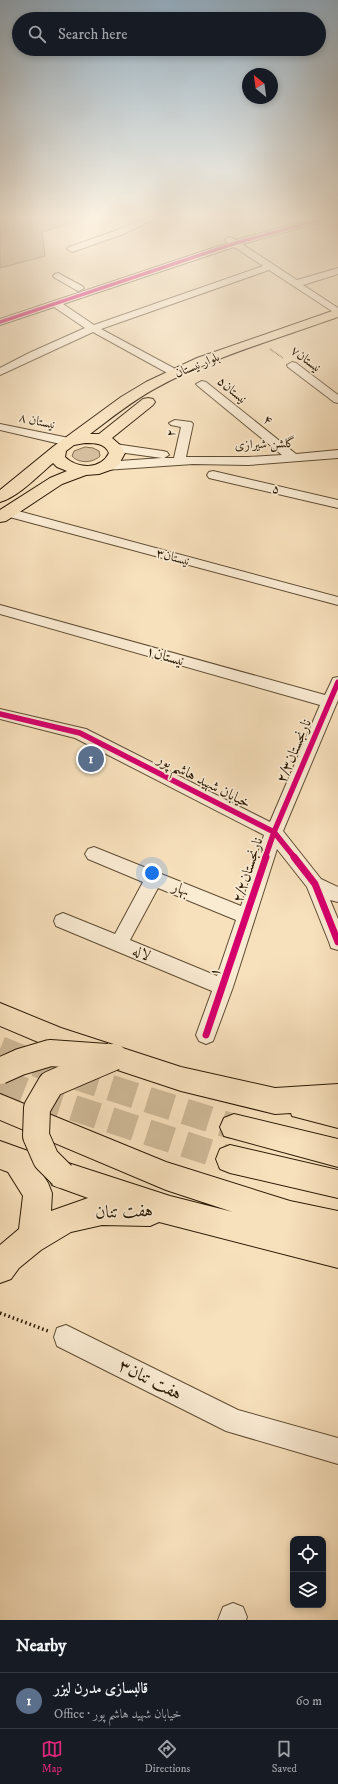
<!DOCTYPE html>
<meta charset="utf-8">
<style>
:root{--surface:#171b24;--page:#20242c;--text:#f1f3f6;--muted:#9ea1a6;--line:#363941;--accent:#db2777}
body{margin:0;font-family:"IM FELL DW Pica",Amiri,serif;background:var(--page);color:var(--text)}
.controls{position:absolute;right:12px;bottom:12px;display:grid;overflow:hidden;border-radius:8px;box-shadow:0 2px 6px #0003}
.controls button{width:36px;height:36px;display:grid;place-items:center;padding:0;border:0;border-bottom:1px solid var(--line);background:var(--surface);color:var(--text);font:20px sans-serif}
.compass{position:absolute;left:242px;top:68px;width:36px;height:36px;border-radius:50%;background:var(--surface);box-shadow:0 2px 6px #0003;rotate:331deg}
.you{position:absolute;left:152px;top:873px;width:14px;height:14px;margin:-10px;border:3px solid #fff;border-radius:50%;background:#1a73e8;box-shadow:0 0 0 6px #1a73e833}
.badge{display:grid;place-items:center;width:26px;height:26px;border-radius:50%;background:var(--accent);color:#fff;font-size:13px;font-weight:700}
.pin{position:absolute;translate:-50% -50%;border:2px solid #fff;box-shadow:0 1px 4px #0006}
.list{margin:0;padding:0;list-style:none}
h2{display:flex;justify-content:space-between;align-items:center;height:52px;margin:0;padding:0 16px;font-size:17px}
h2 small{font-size:13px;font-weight:400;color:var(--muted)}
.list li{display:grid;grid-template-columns:26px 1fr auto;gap:12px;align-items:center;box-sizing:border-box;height:56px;padding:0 16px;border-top:1px solid var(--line)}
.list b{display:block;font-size:15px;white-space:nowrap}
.list p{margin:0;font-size:13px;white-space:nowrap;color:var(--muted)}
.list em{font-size:13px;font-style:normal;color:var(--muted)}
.icon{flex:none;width:22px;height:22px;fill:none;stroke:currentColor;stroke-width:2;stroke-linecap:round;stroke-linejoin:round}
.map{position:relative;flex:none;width:338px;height:1620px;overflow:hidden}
.search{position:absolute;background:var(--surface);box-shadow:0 2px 6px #0003;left:12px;right:12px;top:12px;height:44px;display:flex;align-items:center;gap:10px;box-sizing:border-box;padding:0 14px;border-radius:22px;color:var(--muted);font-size:15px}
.sheet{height:108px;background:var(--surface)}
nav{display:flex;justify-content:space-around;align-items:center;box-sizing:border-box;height:56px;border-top:1px solid var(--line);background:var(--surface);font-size:11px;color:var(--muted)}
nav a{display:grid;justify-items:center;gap:2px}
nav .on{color:var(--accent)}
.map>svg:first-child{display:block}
.green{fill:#d4be9d;stroke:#806c50}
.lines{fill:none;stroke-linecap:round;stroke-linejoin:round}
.highway-tunnel{stroke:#ceb897;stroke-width:26;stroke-dasharray:26 13;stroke-linecap:butt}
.minor-casing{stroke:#5f4c32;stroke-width:2}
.major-casing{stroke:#2c1a04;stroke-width:2}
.highway-casing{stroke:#2c1a04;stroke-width:2}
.path-far1{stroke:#2c1a04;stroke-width:1.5;stroke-dasharray:0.5 1;stroke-linecap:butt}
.path{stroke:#2c1a04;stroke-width:3.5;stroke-dasharray:1.5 3;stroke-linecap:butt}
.minor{fill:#faebd3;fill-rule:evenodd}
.major{fill:#f7e0bc;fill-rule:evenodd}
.highway{fill:#f7e0bc;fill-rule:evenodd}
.major-bridge-casing{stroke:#2c1a04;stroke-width:28;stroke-linecap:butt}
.major-bridge{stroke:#f7e0bc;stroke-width:26}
.cycleway-far2-casing{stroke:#faebd3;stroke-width:5}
.cycleway-far1-casing{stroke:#faebd3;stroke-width:8}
.cycleway-casing{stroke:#faebd3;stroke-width:10}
.cycleway-far2{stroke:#d6006c;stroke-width:3.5}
.cycleway-far1{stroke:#d6006c;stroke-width:5.5}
.cycleway{stroke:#d6006c;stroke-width:7}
.labels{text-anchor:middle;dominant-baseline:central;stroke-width:3.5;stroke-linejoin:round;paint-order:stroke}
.far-street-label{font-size:13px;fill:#2c1a04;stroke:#faebd3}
.street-label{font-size:15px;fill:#2c1a04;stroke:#faebd3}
.near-street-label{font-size:18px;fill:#2c1a04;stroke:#faebd3}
</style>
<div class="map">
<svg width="338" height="1620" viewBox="0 0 338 1620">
<rect width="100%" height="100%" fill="#f7e0bc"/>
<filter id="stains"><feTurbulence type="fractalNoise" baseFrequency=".005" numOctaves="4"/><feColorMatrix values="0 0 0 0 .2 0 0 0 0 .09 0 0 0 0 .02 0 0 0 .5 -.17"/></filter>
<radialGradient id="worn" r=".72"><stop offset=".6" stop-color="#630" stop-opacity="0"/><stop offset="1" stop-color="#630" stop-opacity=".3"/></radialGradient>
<g class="green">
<polygon points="0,217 88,217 42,232 45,256 0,268"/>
<path d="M 85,447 L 93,448 L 99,451 L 100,456 C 93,463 79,464 72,456 L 74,451 Z"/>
</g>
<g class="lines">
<g class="highway-tunnel">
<polyline points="0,1049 42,1066 234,1127"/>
<polyline points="0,1081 49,1100 230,1159"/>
</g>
<defs>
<g id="minor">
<polygon points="147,217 159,217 121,235 75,251 72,252 67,249 69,247 115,231"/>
<path d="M 319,217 L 333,217 L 332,219 L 242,244 L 297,280 L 338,268 L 338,274 L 303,285 L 338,308 L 338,315 L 269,270 L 101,329 L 179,371 L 180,373 L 179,375 L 171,375 L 93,332 L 0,375 L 0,368 L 29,353 L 85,328 L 54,307 L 0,325 L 0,319 L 228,243 L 225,240 L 227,238 L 230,237 L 236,240 ZM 234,247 L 263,266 L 94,325 L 63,304 Z"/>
<polygon points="58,273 82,286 84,288 79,291 76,290 55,278 53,276 55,274"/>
<polygon points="292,362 296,363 338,395 338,403 334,402 288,367 287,365"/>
<polygon points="202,381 206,382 296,454 338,450 338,458 248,465 193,464 105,470 101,469 99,466 101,463 105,462 162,458 111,451 109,448 111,445 115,444 163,451 167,452 169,455 164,458 174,458 181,427 171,425 169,423 175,420 191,422 193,424 186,457 248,457 282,455 198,386 196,384"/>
<polygon points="0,424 69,438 73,439 75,442 73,445 69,446 0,430"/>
<polygon points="213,471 338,500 338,508 209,478 207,475 209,472"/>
<polygon points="7,508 338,597 338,605 2,515 1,512 2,509"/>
<path d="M 0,605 L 325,695 L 333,678 L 338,677 L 338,700 L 283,831 L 321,879 L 338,887 L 338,902 L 330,900 L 338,919 L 338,950 L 331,948 L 329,942 L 307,887 L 277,849 L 233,987 L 213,1041 L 206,1044 L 199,1041 L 196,1035 L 212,991 L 56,926 L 54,921 L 56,916 L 63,913 L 115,934 L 143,882 L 88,859 L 85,854 L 88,849 L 94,847 L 241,906 L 264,835 L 75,738 L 0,719 L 0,709 L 86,729 L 270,822 L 320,705 L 0,614 ZM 158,888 L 236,920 L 217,976 L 130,940 Z"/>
<polygon points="66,1325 238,1410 338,1438 338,1464 226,1431 57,1346 54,1337 57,1328"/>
<polygon points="233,1603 243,1607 247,1617 246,1620 218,1620 223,1607"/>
</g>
<g id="major">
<path d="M 338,309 L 338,317 C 277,339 213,357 156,388 C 132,401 111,418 90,434 L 99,434 L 143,399 L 148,398 L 153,399 L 155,402 L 153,405 L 112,438 L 120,445 L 125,453 L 119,464 L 113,469 L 99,474 L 86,475 L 62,484 L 6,521 L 0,522 L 0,510 L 50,478 L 67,471 L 57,467 L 53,463 C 39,475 18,497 0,502 L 0,490 L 54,446 L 121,397 L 146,382 L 197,358 ZM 85,443 C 95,443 105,443 109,453 C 101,470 77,469 65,457 L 66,451 L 74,445 Z"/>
<polygon points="0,1003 61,1028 181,1067 275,1088 338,1084 338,1128 292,1116 291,1113 275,1114 181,1091 57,1050 0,1026"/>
<polygon points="0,1094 166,1162 290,1201 338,1211 338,1268 159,1222 150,1226 102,1225 71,1232 41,1250 19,1268 11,1279 0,1283 0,1245 19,1229 23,1196 8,1172 0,1169 0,1141 28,1151 48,1183 52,1193 51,1211 88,1198 52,1185 48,1175 52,1165 62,1161 170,1196 233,1212 166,1190 0,1120"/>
</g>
<g id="highway">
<polygon points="234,1114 338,1139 338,1167 224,1136 220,1127 224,1118"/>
<polygon points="230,1145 338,1170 338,1198 230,1173 220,1169 216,1159 220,1149"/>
</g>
</defs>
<use href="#minor" class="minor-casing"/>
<use href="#major" class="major-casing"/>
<use href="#highway" class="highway-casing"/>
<polyline class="path-far1" points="270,349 283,358"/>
<polyline class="path" points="0,1313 48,1331"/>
<use href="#minor" class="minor"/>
<use href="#major" class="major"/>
<use href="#highway" class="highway"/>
<defs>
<g id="major-bridge">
<polyline points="0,1071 20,1062 50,1053 107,1057"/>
<polyline points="62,1175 46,1159 36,1136 37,1108 51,1084 114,1057"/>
</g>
</defs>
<use href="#major-bridge" class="major-bridge-casing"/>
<use href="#major-bridge" class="major-bridge"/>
<defs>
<polyline id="cycleway-far2" points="0,322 236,243 329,217"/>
<g id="cycleway-far1">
<polyline points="0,714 80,733 274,832 295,858"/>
<polyline points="265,858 274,832 338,682"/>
</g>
<g id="cycleway">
<polyline points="294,857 315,884 338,942"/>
<polyline points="206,1035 266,857"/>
</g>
</defs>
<use href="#cycleway-far2" class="cycleway-far2-casing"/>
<use href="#cycleway-far1" class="cycleway-far1-casing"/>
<use href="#cycleway" class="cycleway-casing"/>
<use href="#cycleway-far2" class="cycleway-far2"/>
<use href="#cycleway-far1" class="cycleway-far1"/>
<use href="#cycleway" class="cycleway"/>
</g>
<linearGradient id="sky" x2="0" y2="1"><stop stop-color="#92abbd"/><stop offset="0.49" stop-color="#fbf1e1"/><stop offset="1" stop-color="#fbf1e1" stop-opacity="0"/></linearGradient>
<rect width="338" height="444" fill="url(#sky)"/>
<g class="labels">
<g class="far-street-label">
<text transform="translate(306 359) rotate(37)">۷نیستان</text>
<text transform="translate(197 365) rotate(-22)">بلوار نیستان</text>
<text transform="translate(232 390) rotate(40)">۵نیستان</text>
<text transform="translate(268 420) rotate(38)">۴</text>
<text transform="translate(37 421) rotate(12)">نیستان ۸</text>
<text transform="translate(171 433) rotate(-79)">۲</text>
<text transform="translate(265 444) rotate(-2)">گلشن شیرازی</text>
<text transform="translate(276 489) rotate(13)">۵</text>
<text transform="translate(173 557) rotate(15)">۳نیستان</text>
</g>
<g class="street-label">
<text transform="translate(165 656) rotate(16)">۱نیستان</text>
<text transform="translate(294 751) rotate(-67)">۲/۳نارنجستان</text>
<text transform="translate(204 781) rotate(27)">خیابان شهید هاشم پور</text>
<text transform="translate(248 870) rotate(-72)">۲/۲نارنجستان</text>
<text transform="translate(181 889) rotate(22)">بهار</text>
<text transform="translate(143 954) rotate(22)">لاله ‍</text>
<text transform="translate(215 972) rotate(-72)">۱</text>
</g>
<g class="near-street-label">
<text transform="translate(124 1212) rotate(-2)">هفت تنان</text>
<text transform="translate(150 1380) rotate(27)">هفت تنان۳</text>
</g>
</g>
<rect width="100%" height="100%" filter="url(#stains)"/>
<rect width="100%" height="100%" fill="url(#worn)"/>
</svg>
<div class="controls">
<button><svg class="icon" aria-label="locate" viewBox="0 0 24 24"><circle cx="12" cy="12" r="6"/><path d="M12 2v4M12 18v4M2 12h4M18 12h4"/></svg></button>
<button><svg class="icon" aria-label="layers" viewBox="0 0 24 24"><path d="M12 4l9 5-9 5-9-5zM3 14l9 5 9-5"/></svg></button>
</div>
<svg class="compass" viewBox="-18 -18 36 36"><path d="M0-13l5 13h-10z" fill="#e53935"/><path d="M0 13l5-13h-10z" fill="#9ea1a6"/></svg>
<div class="you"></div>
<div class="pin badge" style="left:91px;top:759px;background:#5c6f8a">1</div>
<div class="search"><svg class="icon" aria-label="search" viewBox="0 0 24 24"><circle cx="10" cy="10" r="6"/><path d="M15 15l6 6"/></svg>Search here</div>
</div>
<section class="sheet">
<h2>Nearby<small></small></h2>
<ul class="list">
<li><span class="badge" style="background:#5c6f8a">1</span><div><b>قالبسازی مدرن لیزر</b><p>Office · خیابان شهید هاشم پور</p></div><em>60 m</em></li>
</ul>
</section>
<nav>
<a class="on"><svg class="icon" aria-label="map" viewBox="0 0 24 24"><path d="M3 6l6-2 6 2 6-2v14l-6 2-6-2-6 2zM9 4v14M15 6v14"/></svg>Map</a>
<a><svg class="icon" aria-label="directions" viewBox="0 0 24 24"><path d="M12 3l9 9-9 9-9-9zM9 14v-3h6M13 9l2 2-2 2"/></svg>Directions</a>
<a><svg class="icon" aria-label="saved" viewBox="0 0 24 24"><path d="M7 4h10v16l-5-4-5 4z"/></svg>Saved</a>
</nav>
